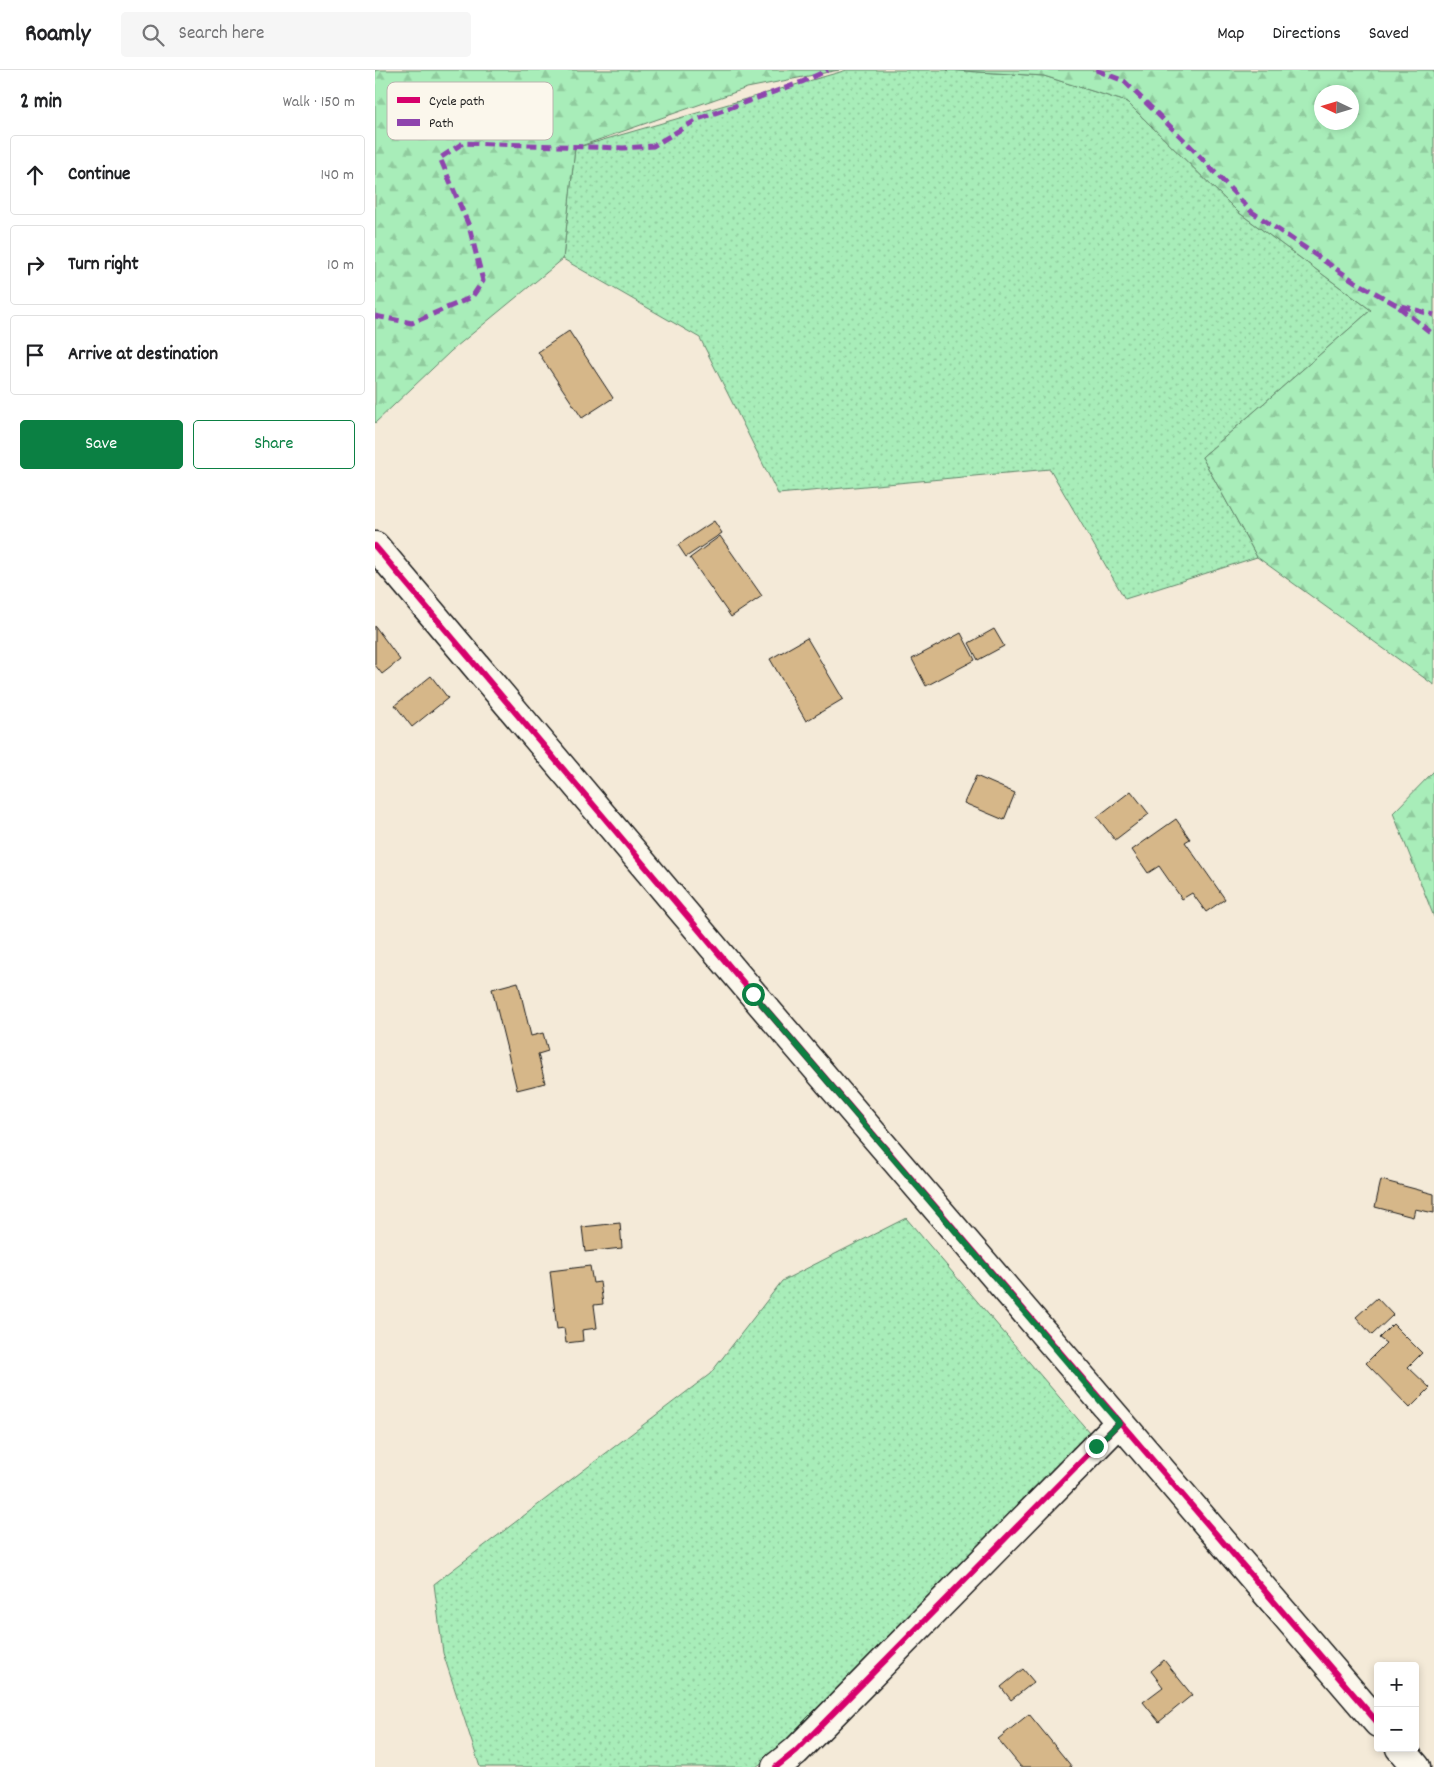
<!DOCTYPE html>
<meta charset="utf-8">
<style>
:root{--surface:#fff;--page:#f6f6f6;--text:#202124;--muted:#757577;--line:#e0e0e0;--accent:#0b8043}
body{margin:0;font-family:Dekko,sans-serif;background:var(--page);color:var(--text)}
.controls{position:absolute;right:15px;bottom:15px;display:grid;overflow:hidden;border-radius:5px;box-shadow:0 2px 8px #0003}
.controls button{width:45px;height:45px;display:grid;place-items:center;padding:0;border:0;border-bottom:1px solid var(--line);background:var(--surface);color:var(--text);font:25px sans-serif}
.compass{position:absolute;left:939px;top:15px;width:45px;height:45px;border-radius:50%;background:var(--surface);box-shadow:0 2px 8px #0003;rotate:274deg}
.stop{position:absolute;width:15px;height:15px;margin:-11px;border:4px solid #0b8043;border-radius:50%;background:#fff}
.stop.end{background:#0b8043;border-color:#fff;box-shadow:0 1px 5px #0008}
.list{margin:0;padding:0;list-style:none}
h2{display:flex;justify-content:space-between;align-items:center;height:65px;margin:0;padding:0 20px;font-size:21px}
h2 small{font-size:16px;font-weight:400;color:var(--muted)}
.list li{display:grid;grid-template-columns:32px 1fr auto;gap:15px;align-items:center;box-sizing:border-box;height:80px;margin:0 10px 10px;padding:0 10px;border:1px solid var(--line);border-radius:5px}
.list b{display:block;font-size:19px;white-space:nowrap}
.list em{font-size:16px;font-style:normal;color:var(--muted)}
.actions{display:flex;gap:10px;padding:15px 20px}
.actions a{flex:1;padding:11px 0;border:1px solid var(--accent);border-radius:5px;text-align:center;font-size:18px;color:var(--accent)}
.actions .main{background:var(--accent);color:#fff}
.icon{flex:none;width:28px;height:28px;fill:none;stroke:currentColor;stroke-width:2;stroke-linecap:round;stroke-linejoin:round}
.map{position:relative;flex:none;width:1059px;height:1697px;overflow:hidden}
header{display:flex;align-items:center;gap:30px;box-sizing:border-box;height:70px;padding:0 25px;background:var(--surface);border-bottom:1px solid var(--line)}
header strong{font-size:24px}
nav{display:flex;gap:28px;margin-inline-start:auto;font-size:18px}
.search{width:350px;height:45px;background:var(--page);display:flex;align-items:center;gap:12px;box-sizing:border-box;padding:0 18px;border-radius:5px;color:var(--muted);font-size:19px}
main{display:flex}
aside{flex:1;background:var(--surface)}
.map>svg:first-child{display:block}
.grass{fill:url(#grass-dots);stroke:#62846a}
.forest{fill:url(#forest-firs);stroke:#62846a;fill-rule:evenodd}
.building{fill:#d6b789;stroke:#1c1c1c}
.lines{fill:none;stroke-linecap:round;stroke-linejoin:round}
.street-casing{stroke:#1c1c1c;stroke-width:31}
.secondary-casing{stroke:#1c1c1c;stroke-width:31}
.street{stroke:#fbf7ec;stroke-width:28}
.secondary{stroke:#fbf7ec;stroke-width:28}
.quiet{stroke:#8e44ad;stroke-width:5;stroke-dasharray:10 5;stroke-linecap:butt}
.cycleway-casing{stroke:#fbf7ec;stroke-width:9}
.cycleway{stroke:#d6006c;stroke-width:6}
.route{stroke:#0b8043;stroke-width:6}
.key{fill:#fbf7ec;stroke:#b8b5ae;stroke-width:1}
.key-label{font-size:14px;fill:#1c1c1c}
</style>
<header>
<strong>Roamly</strong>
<div class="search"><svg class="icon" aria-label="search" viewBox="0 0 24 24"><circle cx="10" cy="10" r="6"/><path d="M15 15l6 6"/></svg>Search here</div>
<nav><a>Map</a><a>Directions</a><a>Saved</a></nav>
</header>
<main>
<aside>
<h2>2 min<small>Walk · 150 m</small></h2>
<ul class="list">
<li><svg class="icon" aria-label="ahead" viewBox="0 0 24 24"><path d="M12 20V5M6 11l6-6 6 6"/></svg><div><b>Continue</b></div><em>140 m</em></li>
<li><svg class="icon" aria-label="right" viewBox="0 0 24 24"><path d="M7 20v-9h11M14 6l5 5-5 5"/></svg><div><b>Turn right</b></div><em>10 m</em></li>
<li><svg class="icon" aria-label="arrive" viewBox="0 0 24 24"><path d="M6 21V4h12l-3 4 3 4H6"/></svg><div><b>Arrive at destination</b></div></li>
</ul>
<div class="actions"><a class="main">Save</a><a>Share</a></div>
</aside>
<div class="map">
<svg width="1059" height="1697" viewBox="0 0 1059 1697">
<defs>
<pattern id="grass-dots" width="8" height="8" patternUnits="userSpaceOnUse" patternTransform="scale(1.25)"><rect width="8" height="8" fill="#a8edb9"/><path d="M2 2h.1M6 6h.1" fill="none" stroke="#90cb9e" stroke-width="1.8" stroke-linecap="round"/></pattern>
<pattern id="forest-firs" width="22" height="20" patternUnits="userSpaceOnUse" patternTransform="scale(1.25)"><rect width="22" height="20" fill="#a8edb9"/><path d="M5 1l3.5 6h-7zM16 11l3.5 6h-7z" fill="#90cb9e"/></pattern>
</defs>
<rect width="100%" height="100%" fill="#f4ead8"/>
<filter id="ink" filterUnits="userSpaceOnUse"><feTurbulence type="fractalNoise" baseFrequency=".02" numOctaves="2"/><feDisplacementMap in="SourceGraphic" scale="10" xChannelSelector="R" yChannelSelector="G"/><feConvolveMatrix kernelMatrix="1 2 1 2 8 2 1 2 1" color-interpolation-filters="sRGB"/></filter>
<g filter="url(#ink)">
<g class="grass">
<polygon points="472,0 572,0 669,6 752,32 863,142 996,240 827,387 882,487 750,529 675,399 403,424 325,268 188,189 200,78"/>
<polygon points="531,1148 714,1362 414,1673 381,1697 105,1697 68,1583 59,1514 335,1304 407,1211"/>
</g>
<g class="forest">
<polygon points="0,0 464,0 372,18 200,78 188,189 76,281 0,353"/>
<path d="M 572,0 L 1059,0 L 1059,615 L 882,487 L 827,387 L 996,240 L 863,142 L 752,32 L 669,6 ZM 976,22 L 976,52 L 946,52 L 946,22 Z"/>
<polygon points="1059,701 1059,847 1018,743"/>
</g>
<g class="building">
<polygon points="194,261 238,328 207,348 163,282"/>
<polygon points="339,451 347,463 311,487 303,475"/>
<polygon points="345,466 387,526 356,547 315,488"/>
<polygon points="0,556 25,590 7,604 0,595"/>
<polygon points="619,559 629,576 603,590 594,573"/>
<polygon points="586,563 600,590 551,616 537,589"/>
<polygon points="432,568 468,629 431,651 395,589"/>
<polygon points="56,606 73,628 37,657 20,635"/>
<polygon points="601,706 640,723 629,750 589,733"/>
<polygon points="756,721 774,744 740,770 722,747"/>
<polygon points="801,749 815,769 810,772 850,829 831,842 817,823 807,829 784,796 773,803 757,780"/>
<polygon points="143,912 156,966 168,963 173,981 163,984 170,1013 142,1020 117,919"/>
<polygon points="1006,1110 1059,1124 1059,1143 1040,1139 1038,1147 1000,1137"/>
<polygon points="245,1153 247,1178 210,1182 207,1157"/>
<polygon points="215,1196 218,1213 225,1212 228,1234 219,1235 222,1258 207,1260 208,1271 191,1273 189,1258 182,1259 175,1201"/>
<polygon points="1002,1228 1018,1245 997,1265 981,1247"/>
<polygon points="1018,1254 1047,1283 1033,1297 1055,1318 1035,1338 991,1293 1011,1273 1004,1268"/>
<polygon points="789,1590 817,1625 784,1652 768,1632 788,1617 776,1601"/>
<polygon points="648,1599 659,1612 636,1630 626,1617"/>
<polygon points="654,1644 697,1697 646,1697 623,1669"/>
</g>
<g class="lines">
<defs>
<polyline id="street" points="401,1697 421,1681 744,1353"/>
<g id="secondary">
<polyline points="0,476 378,924 1003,1653"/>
<polyline points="1025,1678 1041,1697"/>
</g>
</defs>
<use href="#street" class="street-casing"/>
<use href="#secondary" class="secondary-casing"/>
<use href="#street" class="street"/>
<use href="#secondary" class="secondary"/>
<g class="quiet">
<polyline points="721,0 749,11 814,75 877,142 979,211 1020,234 1059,245"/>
<polyline points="1024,237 1059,265"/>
<polyline points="0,246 37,253 97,227 108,211 94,156 65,88 88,73 248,78 278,76 323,49 427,12 453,0"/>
</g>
<defs>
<g id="cycleway">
<polyline points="0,476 378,924 1003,1653"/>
<polyline points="401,1697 421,1681 744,1353"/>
</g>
</defs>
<use href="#cycleway" class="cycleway-casing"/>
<use href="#cycleway" class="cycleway"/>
</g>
</g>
<g class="lines" filter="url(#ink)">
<polyline class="route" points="378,924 744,1353 721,1376"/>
</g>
<rect x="12" y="12" width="166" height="58" rx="8" class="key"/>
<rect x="22" y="27" width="23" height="6" fill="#d6006c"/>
<rect x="22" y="49" width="23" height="7" fill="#8e44ad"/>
<g class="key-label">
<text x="54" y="35">Cycle path</text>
<text x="54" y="57">Path</text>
</g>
</svg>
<div class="controls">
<button>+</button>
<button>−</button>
</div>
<svg class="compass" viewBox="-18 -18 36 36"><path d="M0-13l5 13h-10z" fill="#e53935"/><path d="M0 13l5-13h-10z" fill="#757577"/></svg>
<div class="stop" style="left:378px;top:924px"></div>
<div class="stop end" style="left:721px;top:1376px"></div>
</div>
</main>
